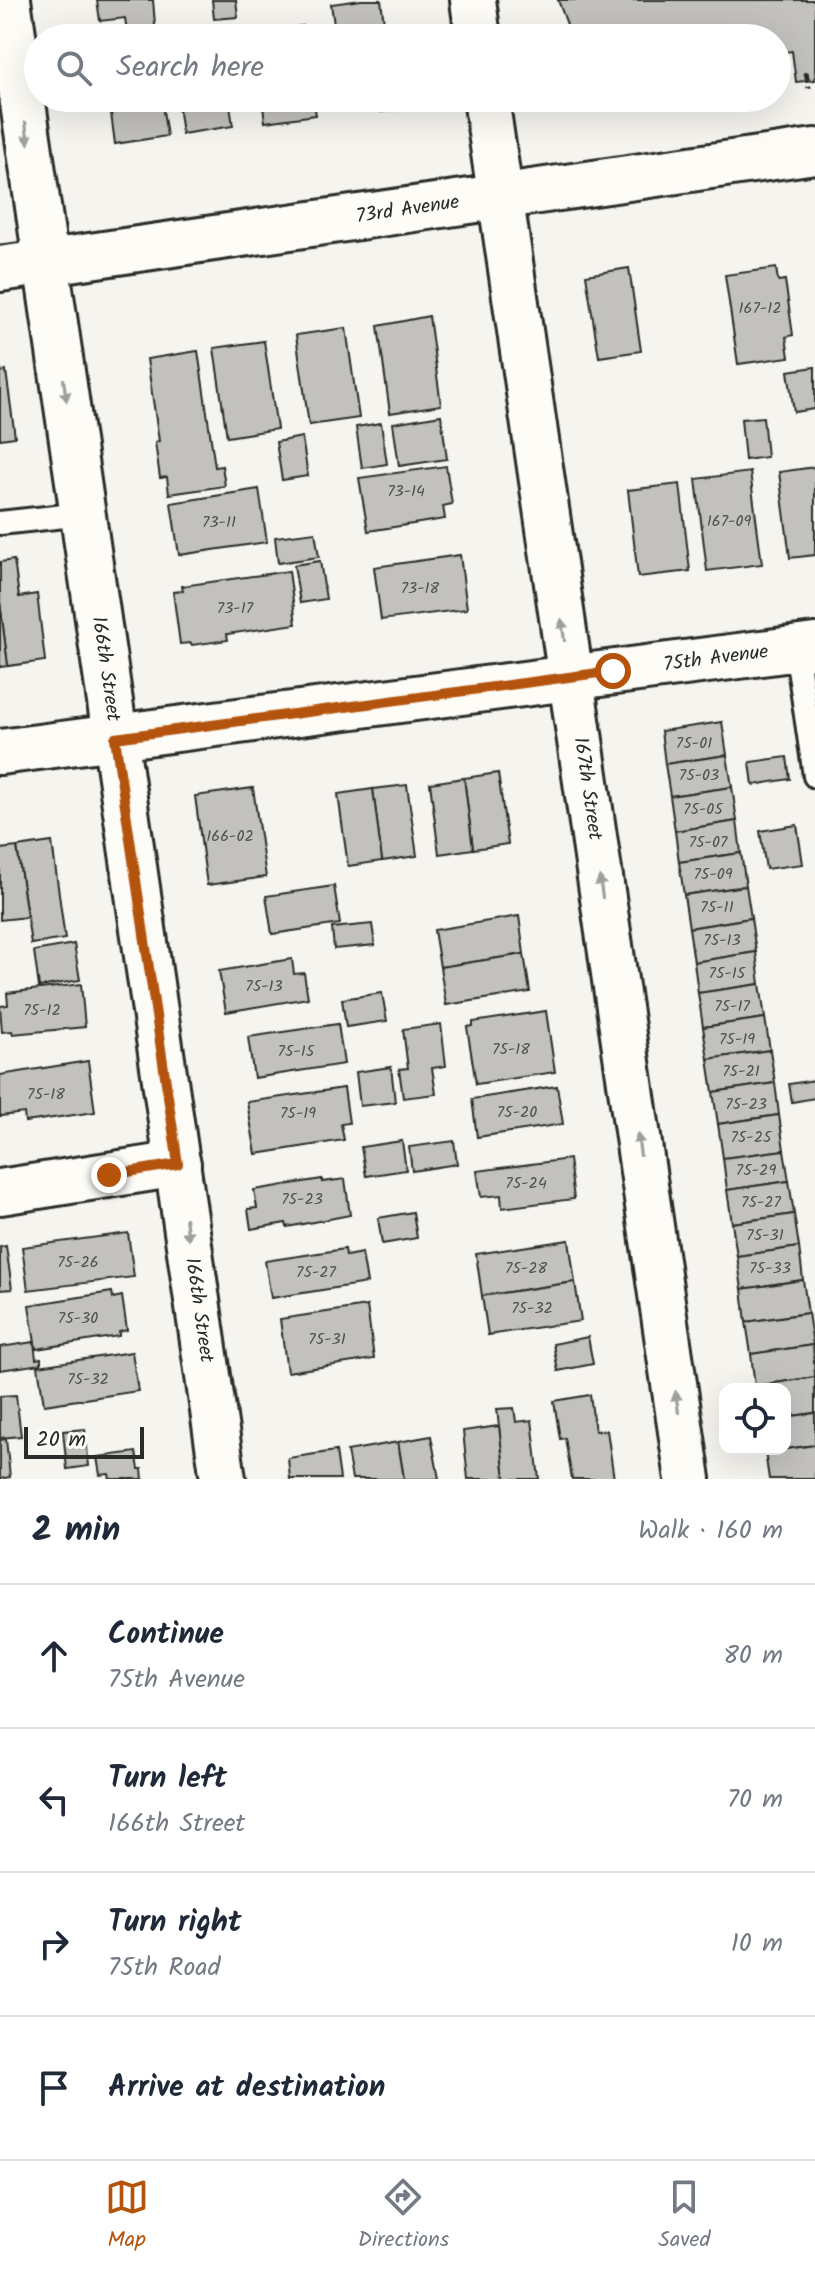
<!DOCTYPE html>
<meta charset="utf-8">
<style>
:root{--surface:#fff;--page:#f2f2f3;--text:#1f2937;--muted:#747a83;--line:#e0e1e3;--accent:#b45309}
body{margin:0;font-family:Kalam,sans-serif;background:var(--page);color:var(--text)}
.controls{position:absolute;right:24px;bottom:24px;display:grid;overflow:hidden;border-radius:16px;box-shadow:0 8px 32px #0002}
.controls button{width:72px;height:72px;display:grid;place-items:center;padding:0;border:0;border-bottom:2px solid var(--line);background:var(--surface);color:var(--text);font:40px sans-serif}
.scale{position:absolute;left:24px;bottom:20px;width:120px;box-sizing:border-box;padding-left:8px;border:4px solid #2b2b2b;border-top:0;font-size:22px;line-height:28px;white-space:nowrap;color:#2b2b2b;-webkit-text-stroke:6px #fdfcf7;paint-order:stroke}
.stop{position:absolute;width:24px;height:24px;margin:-18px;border:6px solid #b45309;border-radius:50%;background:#fff}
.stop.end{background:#b45309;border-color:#fff;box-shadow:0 2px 8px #0008}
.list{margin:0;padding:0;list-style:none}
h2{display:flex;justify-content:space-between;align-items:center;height:104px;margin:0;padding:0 32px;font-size:34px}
h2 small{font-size:26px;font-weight:400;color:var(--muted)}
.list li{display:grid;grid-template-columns:52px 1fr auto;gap:24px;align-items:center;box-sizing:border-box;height:144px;padding:0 32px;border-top:2px solid var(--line)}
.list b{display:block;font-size:30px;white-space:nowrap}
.list p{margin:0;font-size:26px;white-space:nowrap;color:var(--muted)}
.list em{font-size:26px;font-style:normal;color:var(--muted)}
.icon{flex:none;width:44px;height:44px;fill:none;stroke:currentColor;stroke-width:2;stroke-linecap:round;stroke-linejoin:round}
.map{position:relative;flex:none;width:815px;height:1479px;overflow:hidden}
.search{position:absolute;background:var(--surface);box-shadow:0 8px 32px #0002;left:24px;right:24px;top:24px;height:88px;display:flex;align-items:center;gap:20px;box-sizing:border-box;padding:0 28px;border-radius:44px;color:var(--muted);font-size:30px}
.sheet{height:680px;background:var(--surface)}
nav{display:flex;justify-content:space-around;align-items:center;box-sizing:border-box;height:112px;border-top:2px solid var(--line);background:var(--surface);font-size:22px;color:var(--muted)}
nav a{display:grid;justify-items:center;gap:4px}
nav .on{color:var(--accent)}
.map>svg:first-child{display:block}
.building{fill:#c2c1be;stroke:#2b2b2b;stroke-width:2}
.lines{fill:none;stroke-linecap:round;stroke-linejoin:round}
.lane-casing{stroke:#2b2b2b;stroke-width:28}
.street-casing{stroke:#2b2b2b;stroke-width:50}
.secondary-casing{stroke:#2b2b2b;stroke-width:50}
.path{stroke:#2b2b2b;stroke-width:5;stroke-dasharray:8 6;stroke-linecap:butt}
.lane{stroke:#fdfcf7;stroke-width:22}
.street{stroke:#fdfcf7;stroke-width:44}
.secondary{stroke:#fdfcf7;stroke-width:44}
.oneway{fill:#9e9e9b}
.route{stroke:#b45309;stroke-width:10}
.labels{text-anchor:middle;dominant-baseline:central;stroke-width:8;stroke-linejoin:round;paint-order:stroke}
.number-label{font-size:16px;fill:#515050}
.street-label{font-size:20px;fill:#2b2b2b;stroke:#fdfcf7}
</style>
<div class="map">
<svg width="815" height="1479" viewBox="0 0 815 1479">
<rect width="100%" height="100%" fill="#f5f4ef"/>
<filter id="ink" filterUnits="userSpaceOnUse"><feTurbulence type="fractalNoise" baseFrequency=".0125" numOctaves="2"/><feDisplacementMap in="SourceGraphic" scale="16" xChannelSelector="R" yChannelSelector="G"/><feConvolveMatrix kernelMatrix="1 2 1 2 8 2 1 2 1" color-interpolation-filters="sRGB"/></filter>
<g filter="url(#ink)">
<g class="building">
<polygon points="97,0 153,0 156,37 128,38 125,18 100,21"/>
<polygon points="212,0 236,0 238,17 214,19"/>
<polygon points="361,0 381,0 386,38 336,38 331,4"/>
<polygon points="558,0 815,0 815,80 796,82 792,51 777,53 777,38 572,38"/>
<polygon points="303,26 305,38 253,38 253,33"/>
<polygon points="109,98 161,98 167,136 115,144"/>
<polygon points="177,98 229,98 233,126 182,134"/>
<polygon points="262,98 313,98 316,115 265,122"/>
<polygon points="344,98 423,98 425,106 381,112 380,106 346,110"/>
<polygon points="629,268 641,351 599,357 586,275"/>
<polygon points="776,268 778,281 785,280 793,335 786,337 789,357 738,364 725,275"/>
<polygon points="429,316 441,405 390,413 378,326"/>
<polygon points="346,328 359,418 309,425 296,335"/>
<polygon points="264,341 277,429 227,437 214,348"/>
<polygon points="198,351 215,467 222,466 225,486 169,494 167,477 160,478 155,442 159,441 147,359"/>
<polygon points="815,367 815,409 794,412 788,371"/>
<polygon points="6,371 15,437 0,439 0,372"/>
<polygon points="441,415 447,459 399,466 393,423"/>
<polygon points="763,417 767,457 745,460 741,419"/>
<polygon points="381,423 387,464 362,468 356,427"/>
<polygon points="302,437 308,476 282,480 276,442"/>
<polygon points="446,466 452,504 443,506 445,519 368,531 359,478"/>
<polygon points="815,467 815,555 790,558 779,472"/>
<polygon points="750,472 762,564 707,571 696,479"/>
<polygon points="680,484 690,571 638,577 628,490"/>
<polygon points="259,489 267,542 179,555 171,503"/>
<polygon points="315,532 319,557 278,563 275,537"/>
<polygon points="460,555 467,609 381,620 374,567"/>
<polygon points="14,560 19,597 37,594 45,661 8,666 0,602 0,562"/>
<polygon points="320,561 326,599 300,603 294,565"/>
<polygon points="289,571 296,624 227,634 228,640 192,645 191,643 180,644 173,592 183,591 182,586"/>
<polygon points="0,602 8,666 0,667"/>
<polygon points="722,722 727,755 665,764 661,731"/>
<polygon points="727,755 732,787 670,796 665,764"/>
<polygon points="787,757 790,779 753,785 750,762"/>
<polygon points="498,773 508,844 473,849 464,778"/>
<polygon points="464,778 473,849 439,854 430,783"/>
<polygon points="407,785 417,856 382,861 373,789"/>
<polygon points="732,787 737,821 675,831 670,796"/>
<polygon points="253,788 266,877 207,885 195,796"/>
<polygon points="373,789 382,861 348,866 338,794"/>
<polygon points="737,821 741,853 679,862 675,831"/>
<polygon points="797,825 803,864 766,869 760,831"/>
<polygon points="52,842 65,939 31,944 17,847"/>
<polygon points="17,847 27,917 0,920 0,849"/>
<polygon points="741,853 746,886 684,895 679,862"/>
<polygon points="334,886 340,924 272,934 266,896"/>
<polygon points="746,886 751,918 689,928 684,895"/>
<polygon points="519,916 524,954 440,967 434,930"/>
<polygon points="751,918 756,952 694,962 689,928"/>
<polygon points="372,924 375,945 334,949 332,928"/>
<polygon points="74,944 80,980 39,987 34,951"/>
<polygon points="756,952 760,984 698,993 694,962"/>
<polygon points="524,954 530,992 446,1005 440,967"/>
<polygon points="292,959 294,974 304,973 308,998 226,1012 219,971"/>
<polygon points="81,984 85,1027 13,1034 12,1031 2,1032 0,1006 8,1005 7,993"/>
<polygon points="760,984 765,1018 703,1027 698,993"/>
<polygon points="382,993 387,1021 346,1027 342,999"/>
<polygon points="546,1011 555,1072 476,1084 467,1027 473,1026 473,1022"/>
<polygon points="765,1018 770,1050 708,1059 703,1027"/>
<polygon points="338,1024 344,1064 254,1078 248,1037"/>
<polygon points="441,1024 446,1066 432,1068 436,1094 403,1098 399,1069 408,1068 403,1029"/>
<polygon points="770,1050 775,1083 713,1092 708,1059"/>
<polygon points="88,1061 95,1112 25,1122 24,1113 0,1116 0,1075"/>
<polygon points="391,1067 395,1102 360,1106 356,1072"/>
<polygon points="815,1080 815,1098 792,1102 789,1084"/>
<polygon points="775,1083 779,1115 718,1124 713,1092"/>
<polygon points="557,1086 563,1124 477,1137 472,1099"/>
<polygon points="344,1088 349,1123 341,1124 344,1140 256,1154 247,1102"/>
<polygon points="779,1115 784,1150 723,1158 718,1124"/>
<polygon points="402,1141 406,1170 366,1176 361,1147"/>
<polygon points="454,1141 457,1164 412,1171 409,1147"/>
<polygon points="784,1150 789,1181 727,1190 723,1158"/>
<polygon points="569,1159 574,1199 502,1208 501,1195 481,1197 477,1171"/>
<polygon points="322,1179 322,1182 345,1179 350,1215 287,1227 286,1223 251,1229 248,1209 257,1208 254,1190"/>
<polygon points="789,1181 794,1214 732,1223 727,1190"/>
<polygon points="413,1212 417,1238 382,1244 378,1218"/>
<polygon points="794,1214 799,1247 737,1256 732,1223"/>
<polygon points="128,1233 134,1277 28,1290 22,1247"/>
<polygon points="569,1240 575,1282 482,1296 476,1254"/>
<polygon points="6,1246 12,1289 0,1290 0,1247"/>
<polygon points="799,1247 803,1280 742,1289 737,1256"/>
<polygon points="345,1249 346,1256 362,1253 367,1283 271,1298 265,1261"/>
<polygon points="803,1280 808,1313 746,1322 742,1289"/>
<polygon points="575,1282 581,1321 488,1335 482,1296"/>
<polygon points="112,1292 113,1298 122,1296 127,1330 119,1332 119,1336 36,1349 29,1305"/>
<polygon points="367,1306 374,1359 287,1372 280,1319"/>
<polygon points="808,1313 813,1345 751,1354 746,1322"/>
<polygon points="588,1337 593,1364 558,1371 553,1344"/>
<polygon points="34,1342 36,1359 41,1358 41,1364 0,1370 0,1347"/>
<polygon points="813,1345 815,1377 755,1386 751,1354"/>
<polygon points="132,1352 138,1391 44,1405 38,1366"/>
<polygon points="815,1377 815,1413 785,1417 785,1389 756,1389 755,1386"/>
<polygon points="16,1395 21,1436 0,1438 0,1396"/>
<polygon points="590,1395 595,1431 607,1430 614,1479 572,1479 565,1438 560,1439 554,1401"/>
<polygon points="514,1408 516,1422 532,1420 539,1479 505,1479 497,1409"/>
<polygon points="815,1413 815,1445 765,1452 765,1449 785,1449 785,1417"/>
<polygon points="499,1426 505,1479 468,1479 463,1431"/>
<polygon points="85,1429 89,1466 67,1469 63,1431"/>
<polygon points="431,1436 439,1479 404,1479 398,1442"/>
<polygon points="6,1439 10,1477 0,1479 0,1440"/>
<polygon points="398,1442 404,1479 352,1479 347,1451"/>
<polygon points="815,1445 815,1479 769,1479 765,1452"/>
<polygon points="336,1451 340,1479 290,1479 288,1458"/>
<polygon points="136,1452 139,1469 142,1469 143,1479 110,1479 109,1474 100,1475 97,1457"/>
</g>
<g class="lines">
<defs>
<g id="lane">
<polyline points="0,523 83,514"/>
<polyline points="796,648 815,776"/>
</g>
<g id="street">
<path id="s1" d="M 8,0 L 223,1479"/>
<polyline points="473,0 478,38"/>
<path id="s2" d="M 486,98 L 688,1479"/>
<path id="s3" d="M 0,752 L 815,646"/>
<polyline points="0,1192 178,1164"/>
</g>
<g id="secondary">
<path id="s4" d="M 0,269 L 815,151"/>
</g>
</defs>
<use href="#lane" class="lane-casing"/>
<use href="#street" class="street-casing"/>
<use href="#secondary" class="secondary-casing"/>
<polyline class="path" points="806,72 809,88"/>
<use href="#lane" class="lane"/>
<use href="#street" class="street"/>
<use href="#secondary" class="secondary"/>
</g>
<defs><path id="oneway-solid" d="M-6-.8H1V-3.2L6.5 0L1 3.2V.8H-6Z" transform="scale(2)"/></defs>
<g class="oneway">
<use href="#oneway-solid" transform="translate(27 133) rotate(82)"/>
<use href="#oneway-solid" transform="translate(65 390) rotate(82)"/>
<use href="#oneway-solid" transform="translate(563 630) rotate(-98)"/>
<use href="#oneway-solid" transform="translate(601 887) rotate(-98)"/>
<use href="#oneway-solid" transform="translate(639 1145) rotate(-98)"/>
<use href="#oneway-solid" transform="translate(187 1229) rotate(82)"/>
<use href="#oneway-solid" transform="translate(677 1402) rotate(-98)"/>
</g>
</g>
<g class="lines" filter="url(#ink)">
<polyline class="route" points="109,1175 178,1164 115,738 613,671"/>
</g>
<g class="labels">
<g class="number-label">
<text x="760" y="308">167-12</text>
<text x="406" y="491">73-14</text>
<text x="729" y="521">167-09</text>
<text x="219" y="522">73-11</text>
<text x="420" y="588">73-18</text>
<text x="235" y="608">73-17</text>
<text x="694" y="743">75-01</text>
<text x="699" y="775">75-03</text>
<text x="703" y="809">75-05</text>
<text x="230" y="836">166-02</text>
<text x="708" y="842">75-07</text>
<text x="713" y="874">75-09</text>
<text x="717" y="907">75-11</text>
<text x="722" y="940">75-13</text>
<text x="727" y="973">75-15</text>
<text x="264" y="986">75-13</text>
<text x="732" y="1006">75-17</text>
<text x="42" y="1010">75-12</text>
<text x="737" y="1039">75-19</text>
<text x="511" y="1049">75-18</text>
<text x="296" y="1051">75-15</text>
<text x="741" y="1071">75-21</text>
<text x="46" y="1094">75-18</text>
<text x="746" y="1104">75-23</text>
<text x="517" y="1112">75-20</text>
<text x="298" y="1113">75-19</text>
<text x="751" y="1137">75-25</text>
<text x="756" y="1170">75-29</text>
<text x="526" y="1183">75-24</text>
<text x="302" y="1199">75-23</text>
<text x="761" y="1202">75-27</text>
<text x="765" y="1235">75-31</text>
<text x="78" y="1262">75-26</text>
<text x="526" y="1268">75-28</text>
<text x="770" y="1268">75-33</text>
<text x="316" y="1272">75-27</text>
<text x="532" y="1308">75-32</text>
<text x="78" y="1318">75-30</text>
<text x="327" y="1339">75-31</text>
<text x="88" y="1379">75-32</text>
</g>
<g class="street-label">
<text stroke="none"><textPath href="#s4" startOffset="412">73rd Avenue</textPath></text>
<text stroke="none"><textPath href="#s3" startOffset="722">75th Avenue</textPath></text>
<text stroke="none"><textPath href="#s1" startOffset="676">166th Street</textPath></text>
<text stroke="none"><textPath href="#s2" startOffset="698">167th Street</textPath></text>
<text stroke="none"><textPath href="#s1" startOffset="1324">166th Street</textPath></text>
</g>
</g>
</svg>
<div class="controls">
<button><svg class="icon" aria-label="locate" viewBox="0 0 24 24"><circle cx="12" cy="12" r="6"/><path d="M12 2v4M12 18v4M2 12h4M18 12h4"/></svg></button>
</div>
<div class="scale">20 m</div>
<div class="stop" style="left:613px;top:671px"></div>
<div class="stop end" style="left:109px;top:1175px"></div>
<div class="search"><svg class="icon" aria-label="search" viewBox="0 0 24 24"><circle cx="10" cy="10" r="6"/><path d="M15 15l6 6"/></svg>Search here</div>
</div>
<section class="sheet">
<h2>2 min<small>Walk · 160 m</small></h2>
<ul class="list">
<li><svg class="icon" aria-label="ahead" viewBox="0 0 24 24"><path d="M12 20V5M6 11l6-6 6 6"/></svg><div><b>Continue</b><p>75th Avenue</p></div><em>80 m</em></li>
<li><svg class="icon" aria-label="left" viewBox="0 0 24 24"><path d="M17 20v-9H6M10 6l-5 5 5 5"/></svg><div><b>Turn left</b><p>166th Street</p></div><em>70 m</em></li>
<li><svg class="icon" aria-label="right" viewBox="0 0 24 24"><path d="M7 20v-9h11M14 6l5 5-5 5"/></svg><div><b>Turn right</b><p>75th Road</p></div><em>10 m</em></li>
<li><svg class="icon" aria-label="arrive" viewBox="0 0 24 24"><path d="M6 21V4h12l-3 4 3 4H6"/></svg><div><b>Arrive at destination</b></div></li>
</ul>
</section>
<nav>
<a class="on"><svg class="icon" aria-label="map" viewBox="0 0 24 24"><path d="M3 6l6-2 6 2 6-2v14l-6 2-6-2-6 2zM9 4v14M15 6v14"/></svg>Map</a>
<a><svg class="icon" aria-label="directions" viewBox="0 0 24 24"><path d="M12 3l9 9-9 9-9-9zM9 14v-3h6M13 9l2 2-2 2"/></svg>Directions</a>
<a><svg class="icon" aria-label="saved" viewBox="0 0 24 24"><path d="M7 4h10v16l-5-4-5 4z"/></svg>Saved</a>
</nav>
